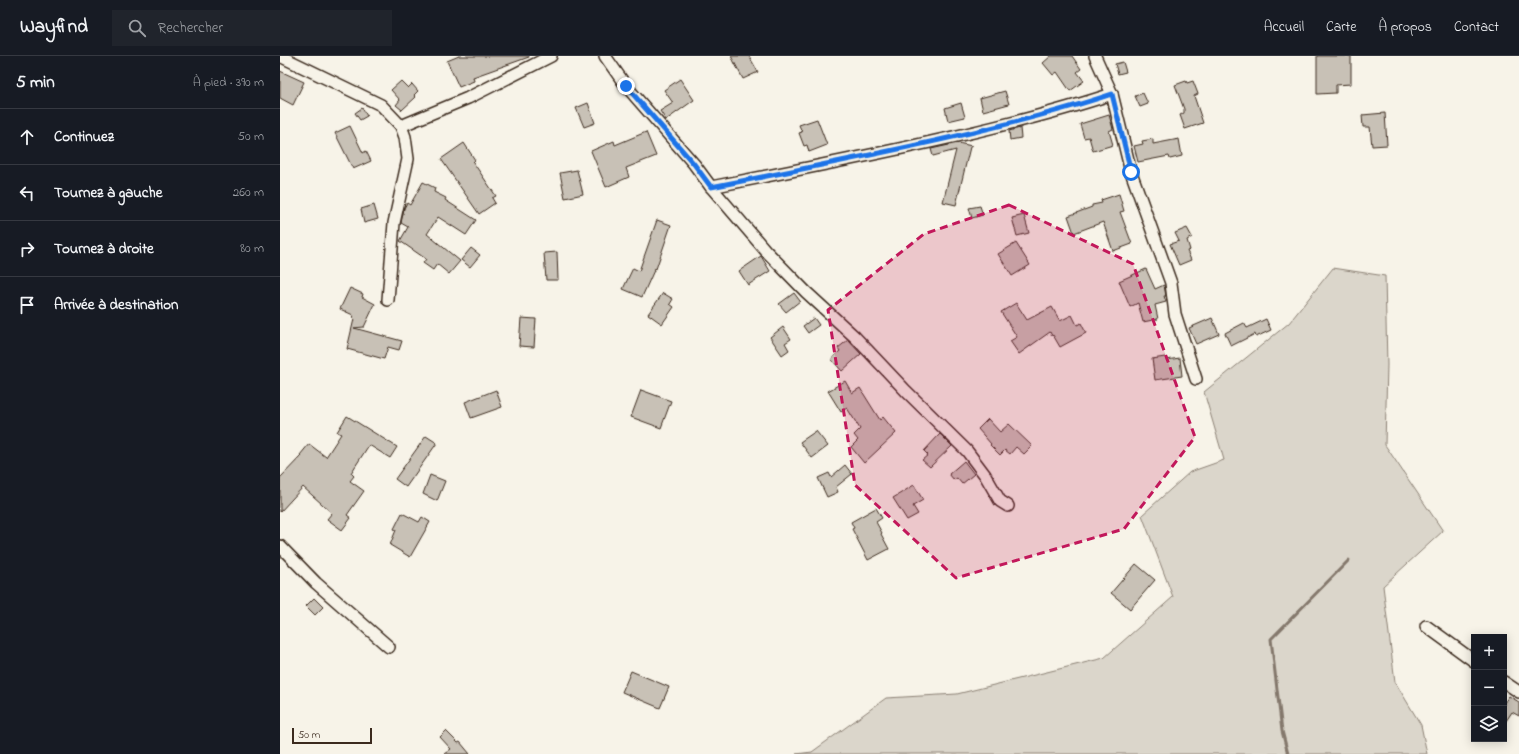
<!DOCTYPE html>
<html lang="fr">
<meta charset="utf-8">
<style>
:root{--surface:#171b24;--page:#20242c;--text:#f1f3f6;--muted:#9ea1a6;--line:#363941}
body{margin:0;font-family:"Indie Flower",sans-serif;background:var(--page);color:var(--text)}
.controls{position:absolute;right:12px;bottom:12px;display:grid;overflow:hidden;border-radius:0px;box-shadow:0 2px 10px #0003}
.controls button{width:36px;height:36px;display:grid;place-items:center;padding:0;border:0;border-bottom:1px solid var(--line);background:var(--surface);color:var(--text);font:20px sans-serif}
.scale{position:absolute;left:12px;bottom:10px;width:80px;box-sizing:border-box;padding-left:4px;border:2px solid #3b2a1e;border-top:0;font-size:11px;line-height:14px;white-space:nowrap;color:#3b2a1e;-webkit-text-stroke:3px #f7f3e8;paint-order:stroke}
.stop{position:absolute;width:12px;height:12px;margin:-9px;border:3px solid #1a73e8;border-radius:50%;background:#fff}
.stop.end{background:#1a73e8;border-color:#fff;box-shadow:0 1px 4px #0008}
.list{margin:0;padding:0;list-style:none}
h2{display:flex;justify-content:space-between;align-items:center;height:52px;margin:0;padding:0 16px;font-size:17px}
h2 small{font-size:13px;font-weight:400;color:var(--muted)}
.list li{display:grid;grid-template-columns:26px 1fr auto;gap:12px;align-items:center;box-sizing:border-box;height:56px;padding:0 16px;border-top:1px solid var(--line)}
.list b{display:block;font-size:15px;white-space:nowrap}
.list em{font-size:13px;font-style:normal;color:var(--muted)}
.icon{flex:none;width:22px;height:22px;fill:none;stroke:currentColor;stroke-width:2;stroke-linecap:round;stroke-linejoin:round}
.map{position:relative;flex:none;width:1239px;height:698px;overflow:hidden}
header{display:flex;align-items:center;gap:24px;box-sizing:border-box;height:56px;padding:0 20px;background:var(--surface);border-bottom:1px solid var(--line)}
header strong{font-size:19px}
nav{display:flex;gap:22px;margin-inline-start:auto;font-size:14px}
.search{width:280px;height:36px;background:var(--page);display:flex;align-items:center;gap:10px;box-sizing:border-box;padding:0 14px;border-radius:0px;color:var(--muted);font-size:15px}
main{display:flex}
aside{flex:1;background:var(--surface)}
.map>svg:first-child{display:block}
.green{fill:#dbd6cb;stroke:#8b8074}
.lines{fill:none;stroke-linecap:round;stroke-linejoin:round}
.stream{stroke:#84786c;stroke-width:3}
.building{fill:#c8c1b6;stroke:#3b2a1e}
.minor-casing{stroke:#3b2a1e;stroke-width:14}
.minor{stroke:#f7f3e8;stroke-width:11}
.route{stroke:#1a73e8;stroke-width:5}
.marked{fill:#c2185b;fill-opacity:0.2;stroke:#c2185b;stroke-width:3;stroke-dasharray:8 5;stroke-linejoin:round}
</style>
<header>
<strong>Wayfind</strong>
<div class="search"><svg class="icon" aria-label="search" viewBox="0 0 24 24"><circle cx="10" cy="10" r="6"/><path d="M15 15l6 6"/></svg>Rechercher</div>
<nav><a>Accueil</a><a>Carte</a><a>À propos</a><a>Contact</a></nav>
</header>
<main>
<aside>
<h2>5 min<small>À pied · 390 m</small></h2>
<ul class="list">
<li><svg class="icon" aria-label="ahead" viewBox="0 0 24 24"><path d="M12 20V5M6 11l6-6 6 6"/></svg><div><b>Continuez</b></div><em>50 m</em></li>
<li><svg class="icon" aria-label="left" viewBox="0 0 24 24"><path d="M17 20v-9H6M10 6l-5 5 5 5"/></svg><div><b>Tournez à gauche</b></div><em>260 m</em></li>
<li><svg class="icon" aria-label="right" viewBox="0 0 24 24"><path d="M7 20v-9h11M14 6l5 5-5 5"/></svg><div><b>Tournez à droite</b></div><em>80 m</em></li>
<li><svg class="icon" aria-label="arrive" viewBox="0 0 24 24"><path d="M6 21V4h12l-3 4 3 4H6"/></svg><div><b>Arrivée à destination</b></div></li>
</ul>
</aside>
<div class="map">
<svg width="1239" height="698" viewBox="0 0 1239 698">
<rect width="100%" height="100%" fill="#f7f3e8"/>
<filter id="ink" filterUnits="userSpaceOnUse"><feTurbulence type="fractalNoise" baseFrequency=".025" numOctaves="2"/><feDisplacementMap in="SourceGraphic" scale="8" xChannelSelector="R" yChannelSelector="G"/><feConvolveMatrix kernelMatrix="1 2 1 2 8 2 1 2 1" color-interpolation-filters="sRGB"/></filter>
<g filter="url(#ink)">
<polygon class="green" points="1053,212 1105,220 1107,309 1105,389 1163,475 1103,530 1115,626 1141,669 1147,698 516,698 532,696 606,642 677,638 824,602 893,541 862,459 910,416 944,404 924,336 1009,267"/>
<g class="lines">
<polyline class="stream" points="1008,698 1002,675 991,583 1069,504"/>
</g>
<g class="building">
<polygon points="179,0 249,0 249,1 193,21 194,25 179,31 167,5"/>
<polygon points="451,0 469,0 478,16 463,23"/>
<polygon points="771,0 792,0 801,13 797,16 804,25 790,35 777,16 773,19 763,7"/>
<polygon points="1037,0 1071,0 1071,28 1056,29 1056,37 1037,38"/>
<polygon points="843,6 846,16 838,18 835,8"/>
<polygon points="0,15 24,26 13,49 0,42"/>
<polygon points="400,23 414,44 386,64 380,55 393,47 384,34"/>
<polygon points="121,25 128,32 132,28 138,35 134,39 136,41 122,54 116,49 120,44 111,34"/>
<polygon points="906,25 907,27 913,25 918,38 914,40 923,67 905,73 900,59 904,57 904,53 895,29"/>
<polygon points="725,35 729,48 703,55 700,42"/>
<polygon points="863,37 868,48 860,51 855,40"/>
<polygon points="308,47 315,67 304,71 296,52"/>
<polygon points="681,47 685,61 668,65 665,52"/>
<polygon points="82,52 87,60 80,64 75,57"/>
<polygon points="1105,57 1107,89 1092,90 1090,71 1083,71 1082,59"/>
<polygon points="829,59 833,73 829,75 833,89 813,95 809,81 804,82 800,68"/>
<polygon points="537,63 547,89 529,96 527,89 524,90 519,77 522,76 519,69"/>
<polygon points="70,70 83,97 86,95 91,105 73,113 55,77"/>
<polygon points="740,72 741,82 730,84 729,75"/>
<polygon points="366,76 376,100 346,112 349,121 326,131 311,95 334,85 335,89"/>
<polygon points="873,83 873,88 899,83 902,100 890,103 889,100 858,106 854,90 863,88 862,85"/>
<polygon points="184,87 195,104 193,106 216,140 212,142 215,147 199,158 161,103"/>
<polygon points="678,87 692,90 690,91 676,149 663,146 676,94 653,100 651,93"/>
<polygon points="297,114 303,138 285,142 280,117"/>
<polygon points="143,126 155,132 154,136 166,142 165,144 196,164 186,179 158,161 147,178 180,205 169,218 157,208 153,214 143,207 146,203 120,185 128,171 121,167 124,152 127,147 130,149"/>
<polygon points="839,138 844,155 840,156 852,188 833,195 823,166 794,177 788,160 812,151 812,149 822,147 821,144"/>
<polygon points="94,149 98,163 84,167 81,153"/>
<polygon points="700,150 703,159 692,162 689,152"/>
<polygon points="744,159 749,177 737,180 732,162"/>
<polygon points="377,164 391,169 376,213 375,212 362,241 343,233 353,212 359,215"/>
<polygon points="907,172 912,181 907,184 910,194 907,195 911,204 899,209 890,188 899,185 895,177"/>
<polygon points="736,187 750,209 732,220 718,198"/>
<polygon points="191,192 200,199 190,211 181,204"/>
<polygon points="277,196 278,224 266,224 264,197"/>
<polygon points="481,200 490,215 468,229 459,215"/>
<polygon points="866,213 875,233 884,229 886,240 884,240 886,246 875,249 878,263 863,266 858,247 850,251 839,225"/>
<polygon points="70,232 83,238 82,241 95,248 84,271 74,272 122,285 119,294 108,291 104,303 67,293 74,263 72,262 73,259 60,253"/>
<polygon points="383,237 393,243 390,248 394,251 382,268 368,258"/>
<polygon points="514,237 520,245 506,256 499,248"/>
<polygon points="736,247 747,264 772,251 780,265 792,259 797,269 801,267 806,277 780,291 773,279 772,280 770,276 739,298 730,285 737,281 721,256"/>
<polygon points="241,262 256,263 254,291 239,290"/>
<polygon points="534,262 539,269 528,277 523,270"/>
<polygon points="932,262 939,278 916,288 909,272"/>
<polygon points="986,263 991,274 976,281 975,278 951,290 945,277 964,267 967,272"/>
<polygon points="503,271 511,283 505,287 509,294 502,299 490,281"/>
<polygon points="568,284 581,298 562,315 551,303 560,295 558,292"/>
<polygon points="885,301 886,304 900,302 902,320 875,324 872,303"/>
<polygon points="565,325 572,337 580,332 600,364 603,361 616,377 584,407 571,391 578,384 574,379 580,373 567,352 561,356 548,335"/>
<polygon points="216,334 222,351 191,362 185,346"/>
<polygon points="361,334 391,345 381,372 351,361"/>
<polygon points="67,360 117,391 110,402 89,389 71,417 74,420 70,425 84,435 67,459 71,462 62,474 47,463 52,457 23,431 0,456 0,422 21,400 20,399 29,388 46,401 61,378 57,376"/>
<polygon points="708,363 720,376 729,368 752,390 744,398 736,391 730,398 725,394 720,399 710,389 711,388 698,373"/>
<polygon points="536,375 548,390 532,402 520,386"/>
<polygon points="660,378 672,390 650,411 642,404 648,399 644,395"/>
<polygon points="146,380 157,387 126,431 115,423"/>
<polygon points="684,405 694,418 682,428 677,422 674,424 669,418"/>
<polygon points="565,409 572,418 556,431 558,436 547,441 538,422 549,417 551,421"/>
<polygon points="150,419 165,425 157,445 143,438"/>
<polygon points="634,429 643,444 633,450 638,458 627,464 613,442"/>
<polygon points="596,452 602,462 596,466 602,477 601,478 609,493 588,504 572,473 574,472 571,466"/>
<polygon points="122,457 139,466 142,461 150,466 130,501 110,489 116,474 114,473"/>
<polygon points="856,508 875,524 850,553 831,537"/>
<polygon points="34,542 43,551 35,559 26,550"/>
<polygon points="351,615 389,631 380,652 342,636"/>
<polygon points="1229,640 1239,646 1239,660 1232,656 1224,668 1224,647"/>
<polygon points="166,675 178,687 180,686 190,698 164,698 171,693 160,681"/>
</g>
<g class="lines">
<defs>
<g id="minor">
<polyline points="0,0 101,49 121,70 125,81 128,103 114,167 108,244"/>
<polyline points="325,0 346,30 414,108 431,131 486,195 526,236 575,281 626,335 687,395 705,419 720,445 728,450"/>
<polyline points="815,0 832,38 851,116 891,227 895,258 916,323"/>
<polyline points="121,70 188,42 271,0"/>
<path d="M 431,131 C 513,115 595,99 677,80 C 729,68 781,55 832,38"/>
<polyline points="0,490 36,527 109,591"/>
<polyline points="1146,570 1194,605"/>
<polyline points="1224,626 1239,636"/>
</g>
</defs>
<use href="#minor" class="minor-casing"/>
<use href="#minor" class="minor"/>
</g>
</g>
<g class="lines" filter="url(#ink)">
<path class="route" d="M 346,30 L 414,108 L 431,131 C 513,115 595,99 677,80 C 729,68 781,55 832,38 L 851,116"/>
</g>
<path class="marked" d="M 729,149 L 853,208 L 915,381 L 844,473 L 676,522 L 575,429 L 548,254 L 644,178 Z"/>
</svg>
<div class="controls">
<button>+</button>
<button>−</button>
<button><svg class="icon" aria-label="layers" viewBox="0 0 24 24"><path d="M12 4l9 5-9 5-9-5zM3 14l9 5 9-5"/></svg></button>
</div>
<div class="scale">50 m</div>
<div class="stop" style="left:851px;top:116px"></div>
<div class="stop end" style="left:346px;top:30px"></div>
</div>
</main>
